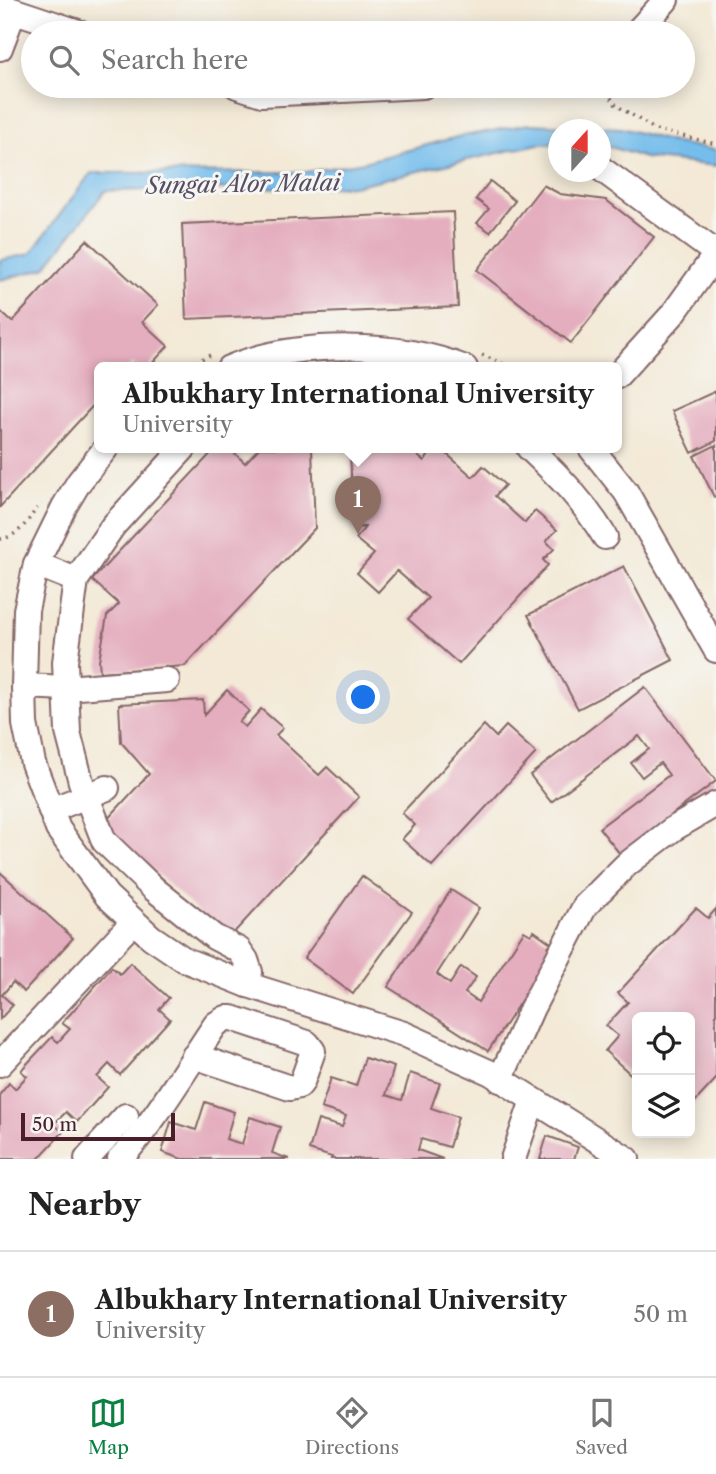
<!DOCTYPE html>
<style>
:root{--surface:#fff;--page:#f2f2f2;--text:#222;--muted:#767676;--line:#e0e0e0;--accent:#0b8043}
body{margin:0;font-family:"Libre Caslon Text",serif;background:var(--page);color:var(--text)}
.controls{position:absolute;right:21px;bottom:21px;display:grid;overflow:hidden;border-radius:10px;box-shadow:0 4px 18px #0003}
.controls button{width:63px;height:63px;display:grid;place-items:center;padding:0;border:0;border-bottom:2px solid var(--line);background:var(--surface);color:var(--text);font:35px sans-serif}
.compass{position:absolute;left:548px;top:119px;width:63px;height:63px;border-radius:50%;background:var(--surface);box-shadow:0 4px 18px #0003;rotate:21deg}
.scale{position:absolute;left:21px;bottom:18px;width:154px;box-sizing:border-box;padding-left:7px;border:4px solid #4a1f2b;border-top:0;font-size:19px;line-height:24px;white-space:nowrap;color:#4a1f2b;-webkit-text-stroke:5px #f6f6f2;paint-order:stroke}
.you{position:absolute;left:364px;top:698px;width:24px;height:24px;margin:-18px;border:5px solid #fff;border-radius:50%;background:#1a73e8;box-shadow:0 0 0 10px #1a73e833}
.badge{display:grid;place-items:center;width:46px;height:46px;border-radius:50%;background:var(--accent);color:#fff;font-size:23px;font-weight:700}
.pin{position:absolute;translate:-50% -58px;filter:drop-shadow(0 2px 4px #0008)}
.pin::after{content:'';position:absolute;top:37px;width:24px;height:21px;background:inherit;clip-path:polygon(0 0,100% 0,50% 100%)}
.popup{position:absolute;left:94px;top:362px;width:528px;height:91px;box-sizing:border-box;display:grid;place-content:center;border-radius:10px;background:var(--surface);filter:drop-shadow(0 2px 5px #0005);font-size:23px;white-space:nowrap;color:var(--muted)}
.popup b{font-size:26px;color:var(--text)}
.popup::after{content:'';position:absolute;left:50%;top:100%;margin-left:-14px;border:14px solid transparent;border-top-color:var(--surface)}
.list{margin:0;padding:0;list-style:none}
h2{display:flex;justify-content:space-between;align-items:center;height:91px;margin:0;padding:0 28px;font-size:30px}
h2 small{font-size:23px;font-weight:400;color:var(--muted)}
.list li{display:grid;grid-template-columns:46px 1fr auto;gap:21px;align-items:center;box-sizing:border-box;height:126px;padding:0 28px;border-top:2px solid var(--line)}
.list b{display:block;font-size:26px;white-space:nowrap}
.list p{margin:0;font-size:23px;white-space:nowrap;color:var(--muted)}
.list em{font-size:23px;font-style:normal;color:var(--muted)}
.icon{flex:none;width:38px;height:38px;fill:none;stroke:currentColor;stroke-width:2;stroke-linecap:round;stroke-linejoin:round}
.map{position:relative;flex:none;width:716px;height:1159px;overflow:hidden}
.search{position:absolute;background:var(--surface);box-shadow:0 4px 18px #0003;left:21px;right:21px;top:21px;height:77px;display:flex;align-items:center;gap:18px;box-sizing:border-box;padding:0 24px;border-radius:38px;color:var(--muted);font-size:26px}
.sheet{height:217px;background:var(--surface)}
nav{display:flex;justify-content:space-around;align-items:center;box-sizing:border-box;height:98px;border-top:2px solid var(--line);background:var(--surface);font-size:19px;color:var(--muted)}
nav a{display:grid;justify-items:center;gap:4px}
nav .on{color:var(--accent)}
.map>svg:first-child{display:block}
.water{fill:#74bdec;stroke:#5f6e8c;stroke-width:2}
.building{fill:#e4aebf}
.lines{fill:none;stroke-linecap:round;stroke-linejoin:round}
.minor-casing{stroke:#856667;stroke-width:28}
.path{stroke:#856667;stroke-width:3.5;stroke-dasharray:2 5;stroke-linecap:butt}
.minor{stroke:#fff;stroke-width:24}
.labels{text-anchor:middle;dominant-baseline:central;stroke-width:6;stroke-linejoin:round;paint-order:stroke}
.water-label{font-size:23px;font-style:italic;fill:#574e65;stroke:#f6f6f2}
</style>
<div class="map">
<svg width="716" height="1159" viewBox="0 0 716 1159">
<rect width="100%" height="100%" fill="#f6f6f2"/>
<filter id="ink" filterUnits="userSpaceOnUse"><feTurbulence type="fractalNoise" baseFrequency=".0143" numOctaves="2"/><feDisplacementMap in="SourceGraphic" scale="14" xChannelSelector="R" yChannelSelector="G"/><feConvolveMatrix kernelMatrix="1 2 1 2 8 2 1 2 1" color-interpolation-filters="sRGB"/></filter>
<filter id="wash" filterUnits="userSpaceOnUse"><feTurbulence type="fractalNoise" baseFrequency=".00686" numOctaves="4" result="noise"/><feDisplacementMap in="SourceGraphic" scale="28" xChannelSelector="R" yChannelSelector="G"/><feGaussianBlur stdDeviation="1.57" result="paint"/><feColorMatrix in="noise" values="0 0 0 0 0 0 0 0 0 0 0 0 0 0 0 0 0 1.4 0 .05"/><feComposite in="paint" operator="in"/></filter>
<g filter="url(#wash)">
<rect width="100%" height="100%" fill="#f3e9d6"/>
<polygon class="water" points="529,124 621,128 676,143 716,150 716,166 645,158 601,144 600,130 558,130 558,144 538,144 353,186 105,191 45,268 0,280 0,260 30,254 91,173 306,172 364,162 457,137"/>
<g id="blocks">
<g class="building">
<polygon points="490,181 515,201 490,232 477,223 489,209 476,199"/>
<polygon points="543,185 560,194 606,200 654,237 571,343 477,270"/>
<polygon points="453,212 458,307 186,319 182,224"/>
<polygon points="87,240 158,305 142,322 168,346 148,368 138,368 133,363 128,368 99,368 99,399 0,507 0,311 12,322"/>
<polygon points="716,391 716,441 692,453 672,411"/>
<polygon points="716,445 716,496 714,497 694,456"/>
<polygon points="216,448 229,448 245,463 259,448 312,448 315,528 185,666 100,672 99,660 107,616 119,604 92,580"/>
<polygon points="350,448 408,448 424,461 435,448 440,448 473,477 483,466 505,485 495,496 525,523 535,511 557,530 546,541 554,549 543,560 548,565 459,664 408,619 428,598 397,571 378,592 357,573 374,554 356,539 365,527 353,528"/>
<polygon points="624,566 673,660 578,709 528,615"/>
<polygon points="645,687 716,781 620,854 599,828 669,775 660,763 642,777 631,763 649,749 639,736 551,802 530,775"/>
<polygon points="227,690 249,711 239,722 245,727 261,709 283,728 276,735 319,775 327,767 359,797 228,939 103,824 149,774 121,742 119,704 203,700 204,715"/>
<polygon points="484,725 496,737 506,726 536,753 432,866 402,839 415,825 402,813"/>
<polygon points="0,872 73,938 24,992 13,982 2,995 13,1005 0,1019"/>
<polygon points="362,876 412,912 353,994 304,958"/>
<polygon points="451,890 479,908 437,974 450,984 461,967 476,977 465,993 478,1002 524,931 531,935 534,931 551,943 548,947 554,950 488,1051 388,987"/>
<polygon points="696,908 708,918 716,909 716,1079 692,1105 690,1103 690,1017 637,1017 637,1080 605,1051 618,1036 606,1026 628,1002 618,993"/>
<polygon points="130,963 169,998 159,1009 170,1019 120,1075 109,1064 97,1077 108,1087 77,1122 66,1112 54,1124 63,1132 38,1159 0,1159 0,1094 9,1083 15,1089 27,1076 21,1071 24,1067 52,1037 58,1042 70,1029 62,1023 112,967 120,974"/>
<polygon points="365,1058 394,1067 386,1095 402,1100 410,1073 440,1083 431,1108 458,1117 449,1147 421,1139 418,1150 443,1159 331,1159 332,1157 309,1150 318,1120 342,1127 346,1116 321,1108 331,1078 356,1086"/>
<polygon points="205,1102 234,1112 226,1139 242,1144 250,1117 280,1127 272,1153 289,1159 182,1159 162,1152 171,1122 196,1130"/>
<polygon points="547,1136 578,1147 574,1159 540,1159"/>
</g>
</g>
</g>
<g filter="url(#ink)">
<use href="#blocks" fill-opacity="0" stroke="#856667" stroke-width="2"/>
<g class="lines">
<defs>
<g id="minor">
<polyline points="0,6 81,33"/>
<polyline points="636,33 666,0"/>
<polyline points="0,48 14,11"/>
<polyline points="237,86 262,94 423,86"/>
<polyline points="600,168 716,253"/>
<path d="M 229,368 C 297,340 398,341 465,368"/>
<polyline points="617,376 673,314 716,254"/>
<polyline points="106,448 79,482 64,507 36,564 26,610 24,686 25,724 33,763 58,829 107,896 151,937 185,960 248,985 404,1034 491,1073 627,1159"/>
<polyline points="184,448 113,526 76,580 65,662 68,732 81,782 104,841 154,889 214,937 239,950 246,960 250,972 248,985"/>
<path d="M 529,448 C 560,477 583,501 605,537"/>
<polyline points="591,448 626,492 716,650"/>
<polyline points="36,564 76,580"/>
<polyline points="24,686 66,688 167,680"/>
<polyline points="51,810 107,788"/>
<polyline points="0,1064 133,922"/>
<polyline points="500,1080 532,1008 585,906 626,865 673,829 716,804"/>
<polyline points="87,1159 126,1116"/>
<path d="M 120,1159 C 157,1119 185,1069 216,1024 L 226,1018 L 232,1018 L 307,1043 L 313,1051 L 302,1082 L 299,1086 L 290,1088 L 194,1056"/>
<polyline points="513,1159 533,1100"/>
</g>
</defs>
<use href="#minor" class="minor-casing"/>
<g class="path">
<polyline points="603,86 616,105 656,130 716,144"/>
<polyline points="482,355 513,368"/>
<polyline points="183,368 212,354"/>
<path d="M 0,539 C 18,537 27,522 37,508"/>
</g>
<use href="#minor" class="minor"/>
</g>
</g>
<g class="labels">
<g class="water-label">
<text transform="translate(243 184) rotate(-1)">Sungai Alor Malai</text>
</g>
</g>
</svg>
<div class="controls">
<button><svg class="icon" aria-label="locate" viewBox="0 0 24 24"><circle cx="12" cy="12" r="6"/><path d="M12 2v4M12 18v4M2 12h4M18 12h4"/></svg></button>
<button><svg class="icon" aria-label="layers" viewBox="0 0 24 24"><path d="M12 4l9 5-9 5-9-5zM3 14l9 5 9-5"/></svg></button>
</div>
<svg class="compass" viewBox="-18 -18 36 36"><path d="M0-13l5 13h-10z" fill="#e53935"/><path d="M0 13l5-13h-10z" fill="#767676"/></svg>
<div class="scale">50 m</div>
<div class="you"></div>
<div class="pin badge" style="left:358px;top:534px;background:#8d6e63">1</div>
<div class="popup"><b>Albukhary International University</b>University</div>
<div class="search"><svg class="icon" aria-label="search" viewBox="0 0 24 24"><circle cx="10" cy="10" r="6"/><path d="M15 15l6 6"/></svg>Search here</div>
</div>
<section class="sheet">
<h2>Nearby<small></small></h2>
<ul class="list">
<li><span class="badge" style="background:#8d6e63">1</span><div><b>Albukhary International University</b><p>University</p></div><em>50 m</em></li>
</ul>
</section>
<nav>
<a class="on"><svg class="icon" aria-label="map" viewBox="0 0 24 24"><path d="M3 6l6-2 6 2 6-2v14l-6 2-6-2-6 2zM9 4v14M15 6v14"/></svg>Map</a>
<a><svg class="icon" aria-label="directions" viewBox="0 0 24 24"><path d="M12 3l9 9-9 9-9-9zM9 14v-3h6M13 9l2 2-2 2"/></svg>Directions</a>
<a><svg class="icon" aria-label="saved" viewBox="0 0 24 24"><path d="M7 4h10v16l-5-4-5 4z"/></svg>Saved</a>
</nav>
